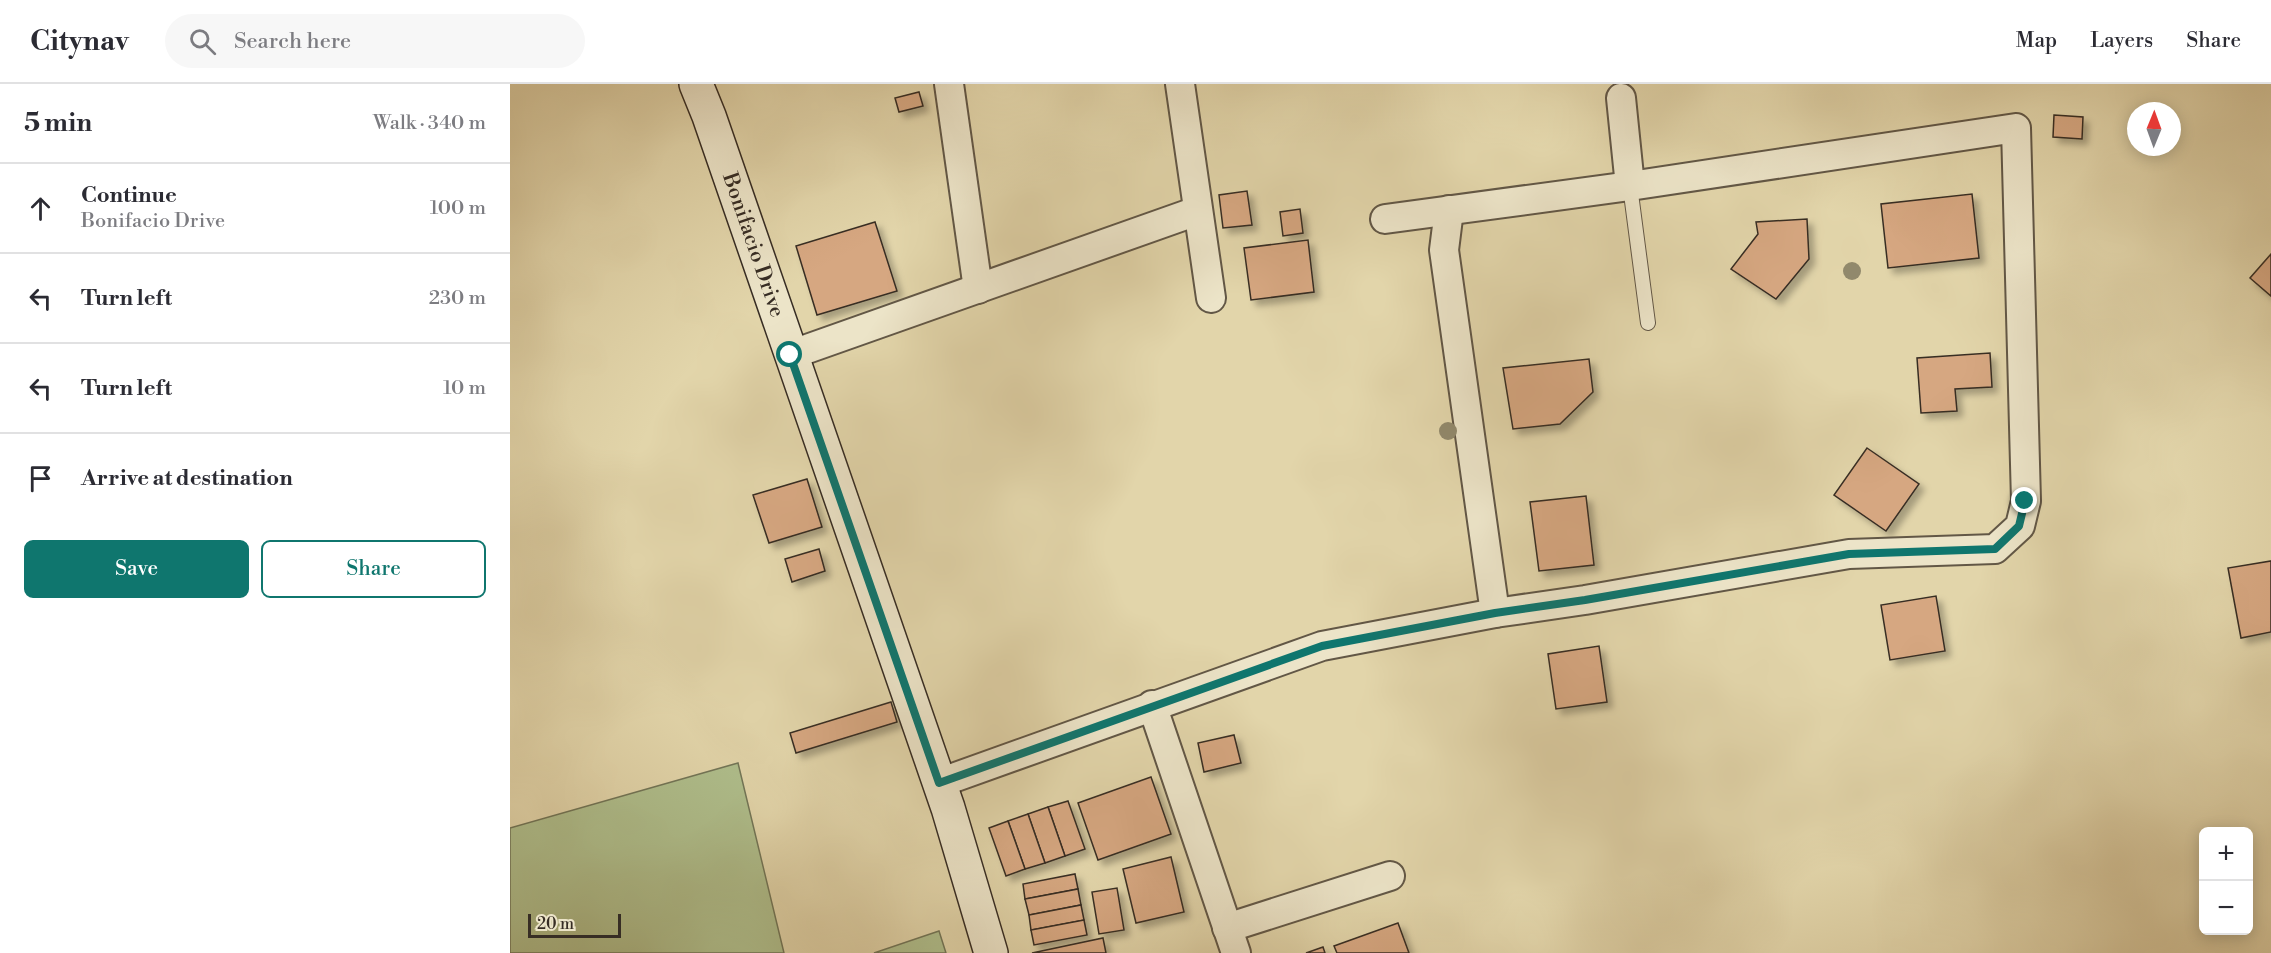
<!DOCTYPE html>
<meta charset="utf-8">
<style>
:root{--surface:#fff;--page:#f7f7f7;--text:#2b2b33;--muted:#7c7c81;--line:#e1e1e2;--accent:#0f766e}
body{margin:0;font-family:"Libre Bodoni",serif;background:var(--page);color:var(--text)}
.controls{position:absolute;right:18px;bottom:18px;display:grid;overflow:hidden;border-radius:9px;box-shadow:0 3px 15px #0003}
.controls button{width:54px;height:54px;display:grid;place-items:center;padding:0;border:0;border-bottom:2px solid var(--line);background:var(--surface);color:var(--text);font:30px sans-serif}
.compass{position:absolute;left:1617px;top:18px;width:54px;height:54px;border-radius:50%;background:var(--surface);box-shadow:0 3px 15px #0003;rotate:1deg}
.scale{position:absolute;left:18px;bottom:15px;width:93px;box-sizing:border-box;padding-left:6px;border:3px solid #372d24;border-top:0;font-size:16px;line-height:21px;white-space:nowrap;color:#372d24;-webkit-text-stroke:4px #ece4c8;paint-order:stroke}
.stop{position:absolute;width:18px;height:18px;margin:-14px;border:4px solid #0f766e;border-radius:50%;background:#fff}
.stop.end{background:#0f766e;border-color:#fff;box-shadow:0 2px 6px #0008}
.list{margin:0;padding:0;list-style:none}
h2{display:flex;justify-content:space-between;align-items:center;height:78px;margin:0;padding:0 24px;font-size:26px}
h2 small{font-size:20px;font-weight:400;color:var(--muted)}
.list li{display:grid;grid-template-columns:39px 1fr auto;gap:18px;align-items:center;box-sizing:border-box;height:90px;padding:0 24px;border-top:2px solid var(--line)}
.list b{display:block;font-size:22px;white-space:nowrap}
.list p{margin:0;font-size:20px;white-space:nowrap;color:var(--muted)}
.list em{font-size:20px;font-style:normal;color:var(--muted)}
.actions{display:flex;gap:12px;padding:18px 24px}
.actions a{flex:1;padding:14px 0;border:2px solid var(--accent);border-radius:9px;text-align:center;font-size:21px;color:var(--accent)}
.actions .main{background:var(--accent);color:#fff}
.icon{flex:none;width:33px;height:33px;fill:none;stroke:currentColor;stroke-width:2;stroke-linecap:round;stroke-linejoin:round}
.map{position:relative;flex:none;width:1761px;height:869px;overflow:hidden}
header{display:flex;align-items:center;gap:36px;box-sizing:border-box;height:84px;padding:0 30px;background:var(--surface);border-bottom:2px solid var(--line)}
header strong{font-size:28px}
nav{display:flex;gap:33px;margin-inline-start:auto;font-size:21px}
.search{width:420px;height:54px;background:var(--page);display:flex;align-items:center;gap:15px;box-sizing:border-box;padding:0 21px;border-radius:33px;color:var(--muted);font-size:22px}
main{display:flex}
aside{flex:1;background:var(--surface)}
.map>svg:first-child{display:block}
.green{fill:#afbe8c;stroke:#737658;stroke-width:1.5}
.building{fill:#d6a781;stroke:#372d24;stroke-width:1.5;filter:url(#shadow)}
.lines{fill:none;stroke-linecap:round;stroke-linejoin:round}
.lane-casing{stroke:#625746;stroke-width:16}
.street-casing{stroke:#625746;stroke-width:32}
.secondary-casing{stroke:#372d24;stroke-width:36}
.lane{stroke:#ece4c8;stroke-width:14}
.street{stroke:#ece4c8;stroke-width:28}
.secondary{stroke:#ece4c8;stroke-width:33}
.tree{fill:#91896c}
.route{stroke:#0f766e;stroke-width:8}
.labels{text-anchor:middle;dominant-baseline:central;stroke-width:4.5;stroke-linejoin:round;paint-order:stroke}
.street-label{font-size:21px;fill:#372d24;stroke:#ece4c8}
</style>
<header>
<strong>Citynav</strong>
<div class="search"><svg class="icon" aria-label="search" viewBox="0 0 24 24"><circle cx="10" cy="10" r="6"/><path d="M15 15l6 6"/></svg>Search here</div>
<nav><a>Map</a><a>Layers</a><a>Share</a></nav>
</header>
<main>
<aside>
<h2>5 min<small>Walk · 340 m</small></h2>
<ul class="list">
<li><svg class="icon" aria-label="ahead" viewBox="0 0 24 24"><path d="M12 20V5M6 11l6-6 6 6"/></svg><div><b>Continue</b><p>Bonifacio Drive</p></div><em>100 m</em></li>
<li><svg class="icon" aria-label="left" viewBox="0 0 24 24"><path d="M17 20v-9H6M10 6l-5 5 5 5"/></svg><div><b>Turn left</b></div><em>230 m</em></li>
<li><svg class="icon" aria-label="left" viewBox="0 0 24 24"><path d="M17 20v-9H6M10 6l-5 5 5 5"/></svg><div><b>Turn left</b></div><em>10 m</em></li>
<li><svg class="icon" aria-label="arrive" viewBox="0 0 24 24"><path d="M6 21V4h12l-3 4 3 4H6"/></svg><div><b>Arrive at destination</b></div></li>
</ul>
<div class="actions"><a class="main">Save</a><a>Share</a></div>
</aside>
<div class="map">
<svg width="1761" height="869" viewBox="0 0 1761 869">
<defs>
<filter id="shadow"><feDropShadow dx="5.5" dy="5.5" stdDeviation="3" flood-color="#0004"/></filter>
</defs>
<rect width="100%" height="100%" fill="#e2d5aa"/>
<filter id="stains"><feTurbulence type="fractalNoise" baseFrequency=".00333" numOctaves="4"/><feColorMatrix values="0 0 0 0 .2 0 0 0 0 .09 0 0 0 0 .02 0 0 0 .5 -.17"/></filter>
<radialGradient id="worn" r=".72"><stop offset=".6" stop-color="#630" stop-opacity="0"/><stop offset="1" stop-color="#630" stop-opacity=".3"/></radialGradient>
<g class="green">
<polygon points="228,679 274,869 0,869 0,744"/>
<polygon points="429,847 436,869 364,869"/>
</g>
<g class="building">
<polygon points="409,8 413,22 389,28 385,14"/>
<polygon points="1544,31 1573,33 1572,55 1543,53"/>
<polygon points="737,107 742,141 713,144 709,111"/>
<polygon points="1462,110 1469,174 1378,184 1371,120"/>
<polygon points="790,125 793,149 773,152 770,128"/>
<polygon points="1297,135 1299,175 1266,215 1221,185 1248,150 1246,138"/>
<polygon points="365,138 387,207 307,231 286,162"/>
<polygon points="798,156 804,208 741,216 734,164"/>
<polygon points="1761,170 1761,212 1740,194"/>
<polygon points="1480,269 1482,303 1445,305 1447,327 1411,329 1407,274"/>
<polygon points="1079,275 1083,308 1050,340 1003,345 993,284"/>
<polygon points="1357,364 1409,400 1376,447 1324,411"/>
<polygon points="297,395 312,443 259,459 243,411"/>
<polygon points="1076,412 1084,481 1029,487 1020,418"/>
<polygon points="309,465 315,487 282,498 275,475"/>
<polygon points="1761,477 1761,548 1731,554 1718,484"/>
<polygon points="1426,512 1435,567 1380,576 1371,521"/>
<polygon points="1089,562 1097,618 1046,625 1038,570"/>
<polygon points="381,618 387,638 286,669 280,649"/>
<polygon points="724,651 731,679 694,688 688,659"/>
<polygon points="641,693 661,750 588,776 568,719"/>
<polygon points="558,717 575,765 555,772 538,723"/>
<polygon points="538,723 555,772 535,779 518,730"/>
<polygon points="518,730 535,779 515,785 498,737"/>
<polygon points="498,737 515,785 496,792 479,744"/>
<polygon points="661,773 674,828 626,839 613,785"/>
<polygon points="565,790 568,805 515,815 513,800"/>
<polygon points="607,804 614,846 589,850 582,808"/>
<polygon points="568,805 571,821 519,831 515,815"/>
<polygon points="571,821 574,836 521,846 519,831"/>
<polygon points="574,836 577,851 524,861 521,846"/>
<polygon points="888,839 899,869 827,869 824,862"/>
<polygon points="593,854 596,869 522,869"/>
<polygon points="813,863 815,869 796,869"/>
</g>
<g class="lines">
<defs>
<polyline id="lane" points="1120,102 1138,239"/>
<g id="street">
<polyline points="439,0 468,205"/>
<polyline points="670,0 701,214"/>
<polyline points="1111,14 1120,102"/>
<polyline points="939,126 934,166 985,529"/>
<polyline points="280,271 687,127"/>
<polyline points="642,621 726,869"/>
<polyline points="429,699 812,562 985,529 1075,516 1339,470 1485,465 1510,442 1516,417 1506,44 1120,102 875,135"/>
<polyline points="717,844 880,792"/>
</g>
<polyline id="secondary" points="186,0 199,32 438,724 481,869"/>
</defs>
<use href="#lane" class="lane-casing"/>
<use href="#street" class="street-casing"/>
<use href="#secondary" class="secondary-casing"/>
<use href="#lane" class="lane"/>
<use href="#street" class="street"/>
<use href="#secondary" class="secondary"/>
</g>
<g class="tree">
<circle cx="1342" cy="187" r="9"/>
<circle cx="938" cy="347" r="9"/>
</g>
<g class="lines">
<polyline class="route" points="280,271 429,699 812,562 985,529 1075,516 1339,470 1485,465 1509,442 1515,417"/>
</g>
<g class="labels">
<g class="street-label">
<text transform="translate(243 161) rotate(71)">Bonifacio Drive</text>
</g>
</g>
<rect width="100%" height="100%" filter="url(#stains)"/>
<rect width="100%" height="100%" fill="url(#worn)"/>
</svg>
<div class="controls">
<button>+</button>
<button>−</button>
</div>
<svg class="compass" viewBox="-18 -18 36 36"><path d="M0-13l5 13h-10z" fill="#e53935"/><path d="M0 13l5-13h-10z" fill="#7c7c81"/></svg>
<div class="scale">20 m</div>
<div class="stop" style="left:280px;top:271px"></div>
<div class="stop end" style="left:1515px;top:417px"></div>
</div>
</main>
